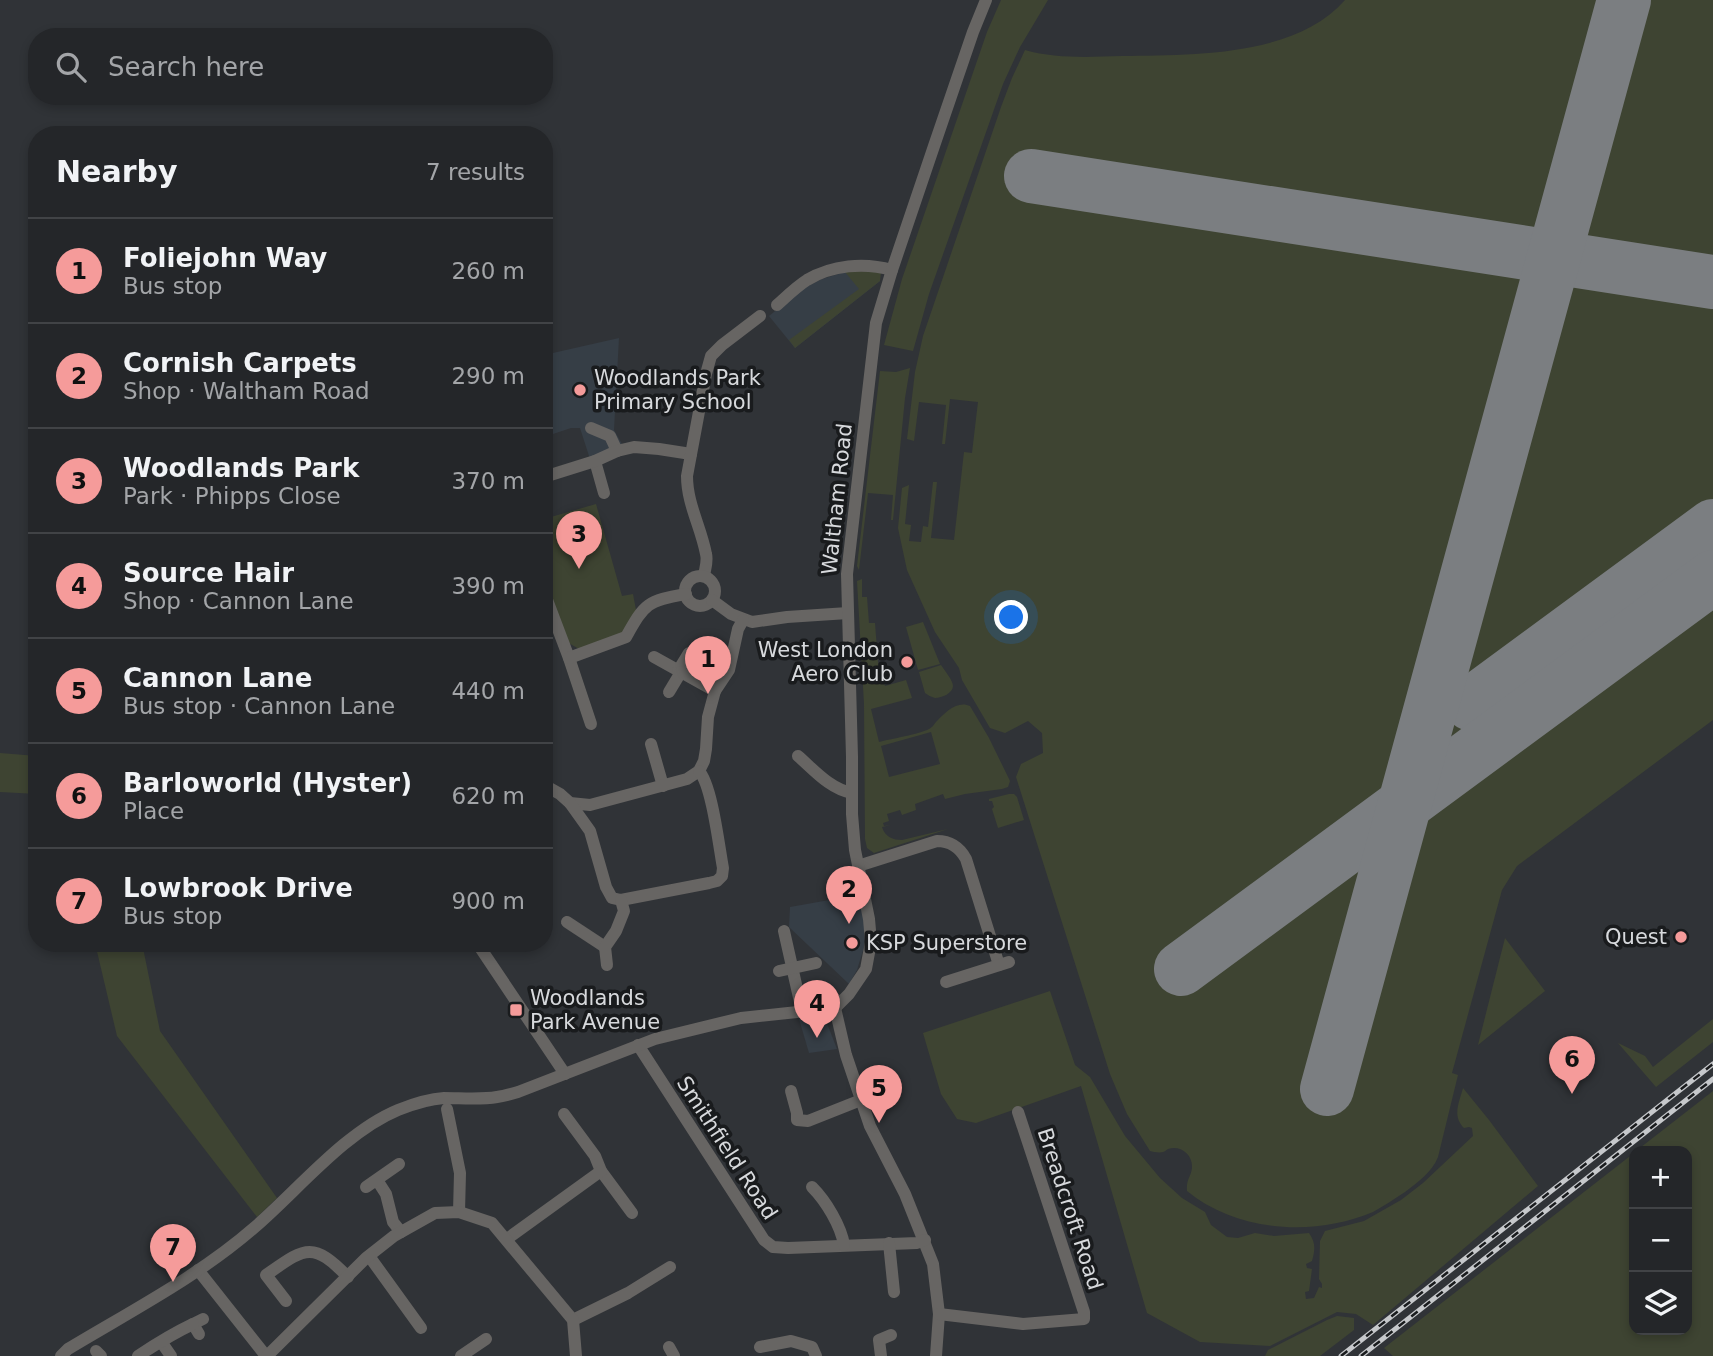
<!DOCTYPE html>
<meta charset="utf-8">
<style>
:root{--surface:#242629;--page:#2c2e31;--text:#f1f3f6;--muted:#a3a5a8;--line:#414346;--accent:#f59b9a}
body{margin:0;font-family:"DejaVu Sans",sans-serif;background:var(--page);color:var(--text)}
.controls{position:absolute;right:21px;bottom:21px;display:grid;overflow:hidden;border-radius:14px;box-shadow:0 4px 10px #0003}
.controls button{width:63px;height:63px;display:grid;place-items:center;padding:0;border:0;border-bottom:2px solid var(--line);background:var(--surface);color:var(--text);font:35px sans-serif}
.you{position:absolute;left:1012px;top:618px;width:24px;height:24px;margin:-18px;border:5px solid #fff;border-radius:50%;background:#1a73e8;box-shadow:0 0 0 10px #1a73e833}
.badge{display:grid;place-items:center;width:46px;height:46px;border-radius:50%;background:var(--accent);color:#111;font-size:23px;font-weight:700}
.pin{position:absolute;translate:-50% -58px;filter:drop-shadow(0 2px 4px #0008)}
.pin::after{content:'';position:absolute;top:37px;width:24px;height:21px;background:inherit;clip-path:polygon(0 0,100% 0,50% 100%)}
.list{margin:0;padding:0;list-style:none}
h2{display:flex;justify-content:space-between;align-items:center;height:91px;margin:0;padding:0 28px;font-size:30px}
h2 small{font-size:23px;font-weight:400;color:var(--muted)}
.list li{display:grid;grid-template-columns:46px 1fr auto;gap:21px;align-items:center;box-sizing:border-box;height:105px;padding:0 28px;border-top:2px solid var(--line)}
.list b{display:block;font-size:26px;white-space:nowrap}
.list p{margin:0;font-size:23px;white-space:nowrap;color:var(--muted)}
.list em{font-size:23px;font-style:normal;color:var(--muted)}
.icon{flex:none;width:38px;height:38px;fill:none;stroke:currentColor;stroke-width:2;stroke-linecap:round;stroke-linejoin:round}
.map{position:relative;flex:none;width:1713px;height:1356px;overflow:hidden}
.search{position:absolute;background:var(--surface);box-shadow:0 4px 10px #0003;left:28px;top:28px;width:525px;height:77px;display:flex;align-items:center;gap:18px;box-sizing:border-box;padding:0 24px;border-radius:28px;color:var(--muted);font-size:26px}
.panel{position:absolute;background:var(--surface);box-shadow:0 4px 10px #0003;left:28px;top:126px;width:525px;height:826px;border-radius:28px}
.map>svg:first-child{display:block}
.built{fill:#363e46}
.green{fill:#3e4432;fill-rule:evenodd}
.lines{fill:none;stroke-linecap:round;stroke-linejoin:round}
.runway{stroke:#7b7e81;stroke-width:54}
.minor{stroke:#676563;stroke-width:12}
.rail-casing{stroke:#c6c8cb;stroke-width:5}
.rail{stroke:#191b1d;stroke-width:2.5;stroke-dasharray:8;stroke-linecap:butt}
.poi-dot{fill:#f59b9a;stroke:#191b1d;stroke-width:2.5}
.labels{text-anchor:middle;dominant-baseline:central;stroke-width:7;stroke-linejoin:round;paint-order:stroke}
.poi-label{font-size:21px;fill:#d7d9dc;stroke:#191b1d;text-anchor:start}
.street-label{font-size:21px;fill:#d7d9dc;stroke:#191b1d}
</style>
<div class="map">
<svg width="1713" height="1356" viewBox="0 0 1713 1356">
<rect width="100%" height="100%" fill="#303337"/>
<g class="built">
<polygon points="845,272 880,281 795,348 769,316 804,288 822,279"/>
<polygon points="619,338 614,430 622,444 590,459 580,428 571,428 544,437 544,355"/>
<polygon points="863,894 866,925 864,947 857,970 849,984 789,927 790,907"/>
<polygon points="821,1018 828,1026 837,1049 809,1053 799,1019"/>
</g>
<g class="green">
<polygon points="1001,0 1048,0 1020,47 1003,84 929,294 913,351 884,345 902,279 987,32"/>
<path d="M 1345,0 L 1713,0 L 1713,720 L 1517,866 L 1502,890 L 1452,1073 L 1458,1075 L 1438,1157 C 1432,1172 1418,1182 1405,1192 C 1394,1199 1384,1206 1373,1212 C 1314,1237 1237,1232 1187,1191 C 1186,1179 1191,1177 1192,1168 C 1193,1154 1180,1145 1168,1149 C 1166,1150 1164,1152 1163,1152 C 1160,1153 1153,1152 1150,1151 L 1127,1114 L 1110,1074 L 1016,777 L 1021,764 L 1043,753 L 1042,733 L 1028,721 L 1005,733 L 990,728 L 962,680 L 959,668 L 935,632 L 907,570 L 898,528 L 902,488 L 909,485 L 905,524 L 911,525 L 909,541 L 921,542 L 923,526 L 928,527 L 933,482 L 937,482 L 931,538 L 954,540 L 964,452 L 972,453 L 978,402 L 950,399 L 945,444 L 942,444 L 946,405 L 919,402 L 914,441 L 907,439 L 915,372 L 923,336 L 1001,107 L 1012,78 L 1025,50 C 1056,59 1090,57 1122,56 C 1192,55 1295,57 1345,0 Z"/>
<polygon points="856,269 881,272 880,281 795,348 789,340 859,289 845,272"/>
<polygon points="910,368 905,398 893,520 891,520 893,495 868,493 859,570 857,566 880,371 896,372"/>
<polygon points="596,504 622,596 633,594 636,610 624,633 579,649 567,642 544,577 544,519"/>
<path d="M 862,579 L 862,597 L 867,597 L 869,623 L 875,623 L 878,662 L 885,686 L 906,680 L 912,698 L 871,709 L 879,742 C 890,739 920,734 929,729 C 933,727 934,724 937,721 C 945,712 958,700 970,706 L 989,738 L 1010,781 L 1008,787 L 1002,789 L 965,794 L 945,799 L 943,794 L 915,804 L 916,810 L 902,815 L 900,810 L 887,814 L 889,821 L 883,823 L 884,826 L 891,825 L 882,827 C 885,837 893,840 902,840 L 948,829 L 874,853 L 867,848 L 865,839 L 864,704 L 857,581 ZM 931,732 L 940,764 L 889,777 L 881,746 Z"/>
<polygon points="923,622 940,664 918,670 906,627"/>
<path d="M 941,665 C 944,670 953,680 953,686 C 953,693 942,698 935,698 C 931,697 928,695 925,693 L 919,672 Z"/>
<polygon points="0,753 37,756 37,794 0,792"/>
<polygon points="1009,794 1014,794 1017,797 1024,820 998,828 992,809 994,807 992,801 989,801 989,799"/>
<polygon points="1505,938 1545,991 1478,1045"/>
<polygon points="95,943 142,943 160,1031 277,1198 257,1217 117,1036"/>
<path d="M 1050,991 L 1075,1065 L 1090,1077 L 1125,1136 L 1160,1178 L 1182,1198 L 1205,1212 L 1211,1225 L 1227,1237 L 1238,1238 L 1255,1233 L 1274,1236 L 1309,1233 C 1316,1243 1315,1250 1312,1261 L 1306,1264 L 1307,1268 L 1312,1269 L 1309,1291 L 1305,1292 L 1306,1299 L 1314,1298 L 1319,1287 L 1322,1288 L 1322,1284 L 1319,1279 L 1320,1241 L 1325,1231 L 1364,1221 L 1401,1200 L 1423,1183 L 1473,1136 L 1472,1128 L 1469,1127 L 1464,1128 C 1452,1116 1459,1103 1463,1088 L 1489,1120 L 1538,1186 L 1373,1325 L 1356,1314 L 1337,1312 L 1270,1346 L 1200,1342 L 1147,1313 L 1081,1086 L 976,1123 L 957,1119 L 941,1094 L 923,1033 Z"/>
<polygon points="1713,1019 1713,1042 1656,1087 1618,1043 1645,1056 1653,1067"/>
<polygon points="1713,1091 1713,1356 1393,1356 1384,1348 1634,1153 1634,1330 1687,1330 1687,1151 1636,1151"/>
<polygon points="1337,1316 1354,1318 1354,1330 1320,1356 1265,1356 1268,1350 1327,1320"/>
</g>
<g class="lines">
<g class="runway">
<polyline points="1031,176 1713,282"/>
<polyline points="1471,704 1713,526"/>
<polyline points="1181,969 1713,577"/>
<polyline points="1327,1089 1624,0"/>
</g>
<g class="minor">
<path d="M 777,305 C 786,297 796,287 807,280 C 832,265 864,262 892,270"/>
<polyline points="591,428 610,436 617,451"/>
<polyline points="595,461 604,493"/>
<polyline points="544,477 595,461 617,451 634,447 659,449 691,454"/>
<path d="M 704,576 C 705,569 708,561 706,554 C 701,527 687,504 687,476 L 706,374 L 711,356 L 722,345 L 760,316"/>
<circle cx="700" cy="591" r="15"/>
<polyline points="544,592 569,658 591,724"/>
<polyline points="712,600 731,614 752,622 787,617 848,613"/>
<polyline points="654,657 715,691"/>
<path d="M 569,658 L 626,637 C 645,603 647,601 686,594"/>
<polyline points="678,671 689,653"/>
<polyline points="669,692 681,672"/>
<polyline points="651,744 663,786"/>
<path d="M 798,756 C 814,770 830,789 852,793"/>
<polyline points="544,785 560,794 570,803 590,805 687,779 699,771 704,761 706,749 708,717 715,691 729,670 738,629 743,620"/>
<path d="M 570,803 L 590,831 L 606,887 L 612,898 L 621,900 L 709,883 L 717,881 L 722,876 L 723,868 C 719,847 712,785 699,771"/>
<path d="M 858,866 L 937,841 C 950,841 960,848 966,859 L 999,965"/>
<polyline points="567,922 605,947"/>
<polyline points="784,931 802,1011"/>
<polyline points="477,943 565,1074"/>
<polyline points="607,965 605,947 616,931 624,911 621,900"/>
<polyline points="779,971 816,963"/>
<polyline points="946,982 1009,962"/>
<polyline points="835,1008 849,994 866,969 871,942 869,919 855,850 852,814 852,757 847,574 876,323 892,270 934,146 973,32 986,0"/>
<polyline points="835,1008 846,1055 870,1126 905,1194 933,1264 939,1314 936,1356"/>
<polyline points="638,1045 764,1240 773,1247 788,1248 917,1243 925,1240"/>
<polyline points="791,1091 797,1113 797,1120 808,1121 861,1100"/>
<polyline points="447,1109 460,1173 459,1212"/>
<polyline points="564,1114 595,1156 601,1171 632,1213"/>
<polyline points="377,1180 386,1194 393,1222 401,1232"/>
<polyline points="366,1187 399,1164"/>
<path d="M 812,1187 C 826,1201 841,1226 844,1245"/>
<polyline points="507,1239 601,1171"/>
<polyline points="889,1243 894,1292"/>
<polyline points="369,1256 421,1328"/>
<polyline points="198,1270 266,1356"/>
<path d="M 286,1301 L 266,1275 C 305,1248 312,1240 348,1277"/>
<polyline points="939,1314 1023,1324 1084,1319 1084,1312 1018,1112"/>
<polyline points="573,1320 628,1293 670,1267"/>
<polyline points="199,1334 193,1324 203,1319"/>
<polyline points="162,1343 171,1356"/>
<polyline points="669,1347 674,1356"/>
<polyline points="760,1347 791,1341 812,1347 816,1356"/>
<polyline points="96,1351 101,1356"/>
<path d="M 61,1356 L 68,1349 C 131,1311 199,1276 255,1227 C 298,1190 345,1132 398,1110 C 413,1104 428,1099 444,1098 C 461,1098 480,1100 497,1097 C 504,1096 511,1094 518,1092 L 655,1039 L 741,1018 L 835,1008"/>
<path d="M 138,1356 C 156,1344 174,1333 193,1324"/>
<polyline points="267,1356 366,1258 394,1236 435,1213 459,1212 492,1223 573,1320 576,1356"/>
<polyline points="461,1356 486,1339"/>
<polyline points="881,1356 879,1340 891,1335"/>
</g>
<defs>
<g id="rail">
<polyline points="1341,1356 1713,1064"/>
<polyline points="1361,1356 1713,1079"/>
</g>
</defs>
<use href="#rail" class="rail-casing"/>
<use href="#rail" class="rail"/>
</g>
<g class="poi-dot">
<circle cx="580" cy="390" r="7"/>
<circle cx="907" cy="662" r="7"/>
<circle cx="1681" cy="937" r="7"/>
<circle cx="852" cy="943" r="7"/>
<rect x="509" y="1003" width="14" height="14" rx="3.5"/>
</g>
<g class="labels">
<g class="poi-label">
<text x="594" y="378">Woodlands Park<tspan x="594" dy="24">Primary School</tspan></text>
<text x="893" y="650" text-anchor="end">West London<tspan x="893" dy="24">Aero Club</tspan></text>
<text x="1667" y="937" text-anchor="end">Quest</text>
<text x="866" y="943">KSP Superstore</text>
<text x="530" y="998">Woodlands<tspan x="530" dy="24">Park Avenue</tspan></text>
</g>
<g class="street-label">
<text transform="translate(837 499) rotate(-84)">Waltham Road</text>
<text transform="translate(727 1148) rotate(57)">Smithfield Road</text>
<text transform="translate(1070 1209) rotate(72)">Breadcroft Road</text>
</g>
</g>
</svg>
<div class="controls">
<button>+</button>
<button>−</button>
<button><svg class="icon" aria-label="layers" viewBox="0 0 24 24"><path d="M12 4l9 5-9 5-9-5zM3 14l9 5 9-5"/></svg></button>
</div>
<div class="you"></div>
<div class="pin badge" style="left:708px;top:694px">1</div>
<div class="pin badge" style="left:849px;top:924px">2</div>
<div class="pin badge" style="left:579px;top:569px">3</div>
<div class="pin badge" style="left:817px;top:1038px">4</div>
<div class="pin badge" style="left:879px;top:1123px">5</div>
<div class="pin badge" style="left:1572px;top:1094px">6</div>
<div class="pin badge" style="left:173px;top:1282px">7</div>
<div class="search"><svg class="icon" aria-label="search" viewBox="0 0 24 24"><circle cx="10" cy="10" r="6"/><path d="M15 15l6 6"/></svg>Search here</div>
<section class="panel">
<h2>Nearby<small>7 results</small></h2>
<ul class="list">
<li><span class="badge">1</span><div><b>Foliejohn Way</b><p>Bus stop</p></div><em>260 m</em></li>
<li><span class="badge">2</span><div><b>Cornish Carpets</b><p>Shop · Waltham Road</p></div><em>290 m</em></li>
<li><span class="badge">3</span><div><b>Woodlands Park</b><p>Park · Phipps Close</p></div><em>370 m</em></li>
<li><span class="badge">4</span><div><b>Source Hair</b><p>Shop · Cannon Lane</p></div><em>390 m</em></li>
<li><span class="badge">5</span><div><b>Cannon Lane</b><p>Bus stop · Cannon Lane</p></div><em>440 m</em></li>
<li><span class="badge">6</span><div><b>Barloworld (Hyster)</b><p>Place</p></div><em>620 m</em></li>
<li><span class="badge">7</span><div><b>Lowbrook Drive</b><p>Bus stop</p></div><em>900 m</em></li>
</ul>
</section>
</div>
